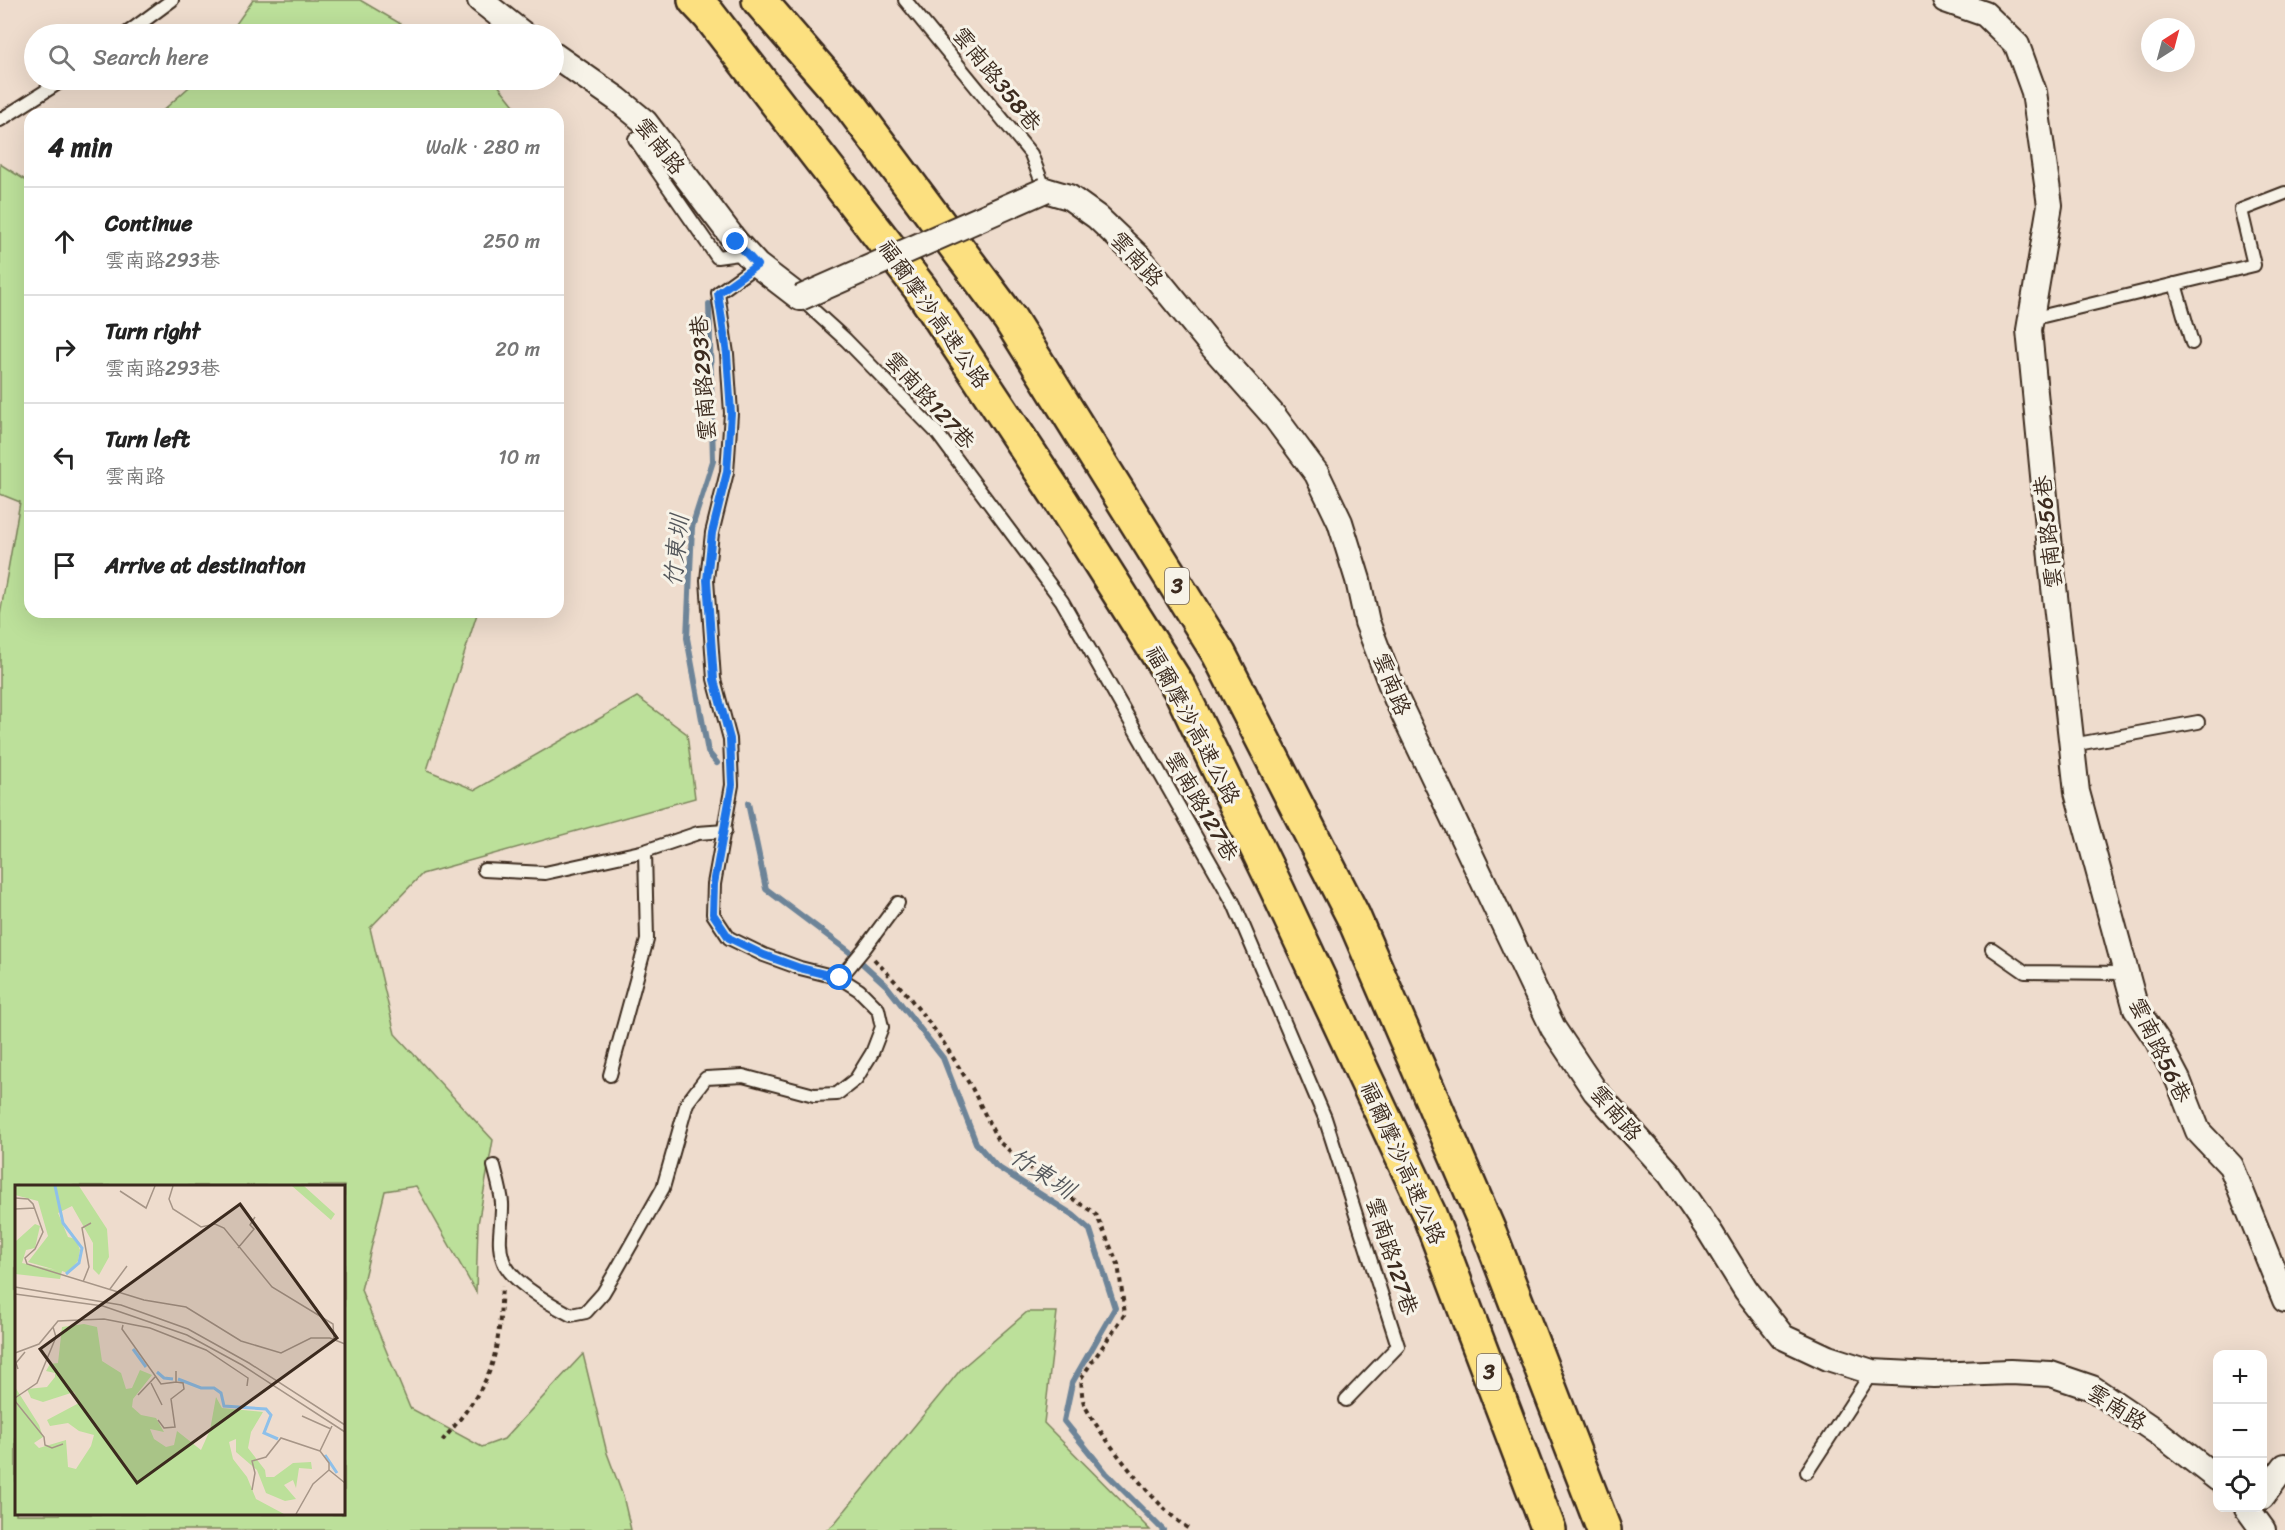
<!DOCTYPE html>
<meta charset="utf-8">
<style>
:root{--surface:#fff;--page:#f6f6f6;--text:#222;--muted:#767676;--line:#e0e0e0}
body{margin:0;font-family:Sriracha,"LXGW WenKai TC",sans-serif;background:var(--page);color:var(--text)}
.controls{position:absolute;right:18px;bottom:18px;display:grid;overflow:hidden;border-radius:12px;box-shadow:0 6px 24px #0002}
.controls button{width:54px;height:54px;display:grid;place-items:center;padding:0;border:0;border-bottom:2px solid var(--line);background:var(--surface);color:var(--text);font:30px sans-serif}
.compass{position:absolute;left:2141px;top:18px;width:54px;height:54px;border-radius:50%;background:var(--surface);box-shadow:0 6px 24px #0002;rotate:36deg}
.stop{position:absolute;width:18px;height:18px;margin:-14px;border:4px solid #1a73e8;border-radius:50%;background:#fff}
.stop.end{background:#1a73e8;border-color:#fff;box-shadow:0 2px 6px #0008}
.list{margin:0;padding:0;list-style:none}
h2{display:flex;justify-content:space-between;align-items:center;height:78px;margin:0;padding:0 24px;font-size:26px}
h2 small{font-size:20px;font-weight:400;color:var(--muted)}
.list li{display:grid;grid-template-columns:39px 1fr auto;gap:18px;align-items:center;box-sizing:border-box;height:108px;padding:0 24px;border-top:2px solid var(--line)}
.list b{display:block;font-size:22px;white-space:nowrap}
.list p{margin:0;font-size:20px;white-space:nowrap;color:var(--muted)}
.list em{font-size:20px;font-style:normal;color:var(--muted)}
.icon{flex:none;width:33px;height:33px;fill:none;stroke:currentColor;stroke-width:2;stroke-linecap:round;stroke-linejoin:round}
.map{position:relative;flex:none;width:2285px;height:1530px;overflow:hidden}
.search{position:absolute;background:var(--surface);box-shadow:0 6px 24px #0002;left:24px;top:24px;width:540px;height:66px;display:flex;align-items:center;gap:15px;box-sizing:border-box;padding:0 21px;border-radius:33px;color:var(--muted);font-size:22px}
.panel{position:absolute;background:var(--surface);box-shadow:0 6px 24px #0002;left:24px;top:108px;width:540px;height:510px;border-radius:18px}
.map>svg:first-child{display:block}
.green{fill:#bce09a;stroke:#7c855c;stroke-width:1.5;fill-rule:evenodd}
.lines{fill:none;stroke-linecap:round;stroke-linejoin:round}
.stream{stroke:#6d8498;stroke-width:6}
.lane-casing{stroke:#3b2a1e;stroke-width:16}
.street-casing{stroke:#3b2a1e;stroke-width:28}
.highway-casing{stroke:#3b2a1e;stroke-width:38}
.path{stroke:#3b2a1e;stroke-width:4;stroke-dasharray:4.5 4.5;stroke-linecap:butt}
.lane{stroke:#f7f3e8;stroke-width:12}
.street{stroke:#f7f3e8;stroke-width:24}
.highway{stroke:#fce080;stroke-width:33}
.street-bridge-casing{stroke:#3b2a1e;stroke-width:28;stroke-linecap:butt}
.street-bridge{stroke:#f7f3e8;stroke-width:24}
.route{stroke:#1a73e8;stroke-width:8}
.labels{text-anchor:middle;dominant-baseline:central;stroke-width:6;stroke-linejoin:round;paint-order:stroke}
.shield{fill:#f7f3e8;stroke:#73665b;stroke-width:1.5}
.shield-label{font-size:21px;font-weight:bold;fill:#3b2a1e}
.street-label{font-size:22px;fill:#3b2a1e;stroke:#f7f3e8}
.water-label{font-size:24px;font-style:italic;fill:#54575b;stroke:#f7f3e8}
.inset-river{fill:none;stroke:#8ec0ea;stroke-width:3}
.inset-road{fill:none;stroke:#a69587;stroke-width:1.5}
.view{fill:#3b2a1e;fill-opacity:0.15;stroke:#3b2a1e;stroke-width:3}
.inset-edge{fill:none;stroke:#3b2a1e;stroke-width:3}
</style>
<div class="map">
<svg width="2285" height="1530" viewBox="0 0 2285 1530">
<rect width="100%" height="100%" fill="#eedccd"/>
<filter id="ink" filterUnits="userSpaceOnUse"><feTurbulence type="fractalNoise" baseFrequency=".0167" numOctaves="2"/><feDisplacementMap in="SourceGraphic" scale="12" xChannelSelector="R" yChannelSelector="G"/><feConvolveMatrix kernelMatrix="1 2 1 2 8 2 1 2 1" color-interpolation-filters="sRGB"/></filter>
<g filter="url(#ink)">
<g class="green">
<polygon points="253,0 360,0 418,34 229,34"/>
<polygon points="197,80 494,80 521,114 159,114"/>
<path d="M 0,164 L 30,183 L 30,612 L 476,612 L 477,614 L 427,770 L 475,790 L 637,697 L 687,734 L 695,798 L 422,874 L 370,928 L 395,1034 L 493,1140 L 478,1224 L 476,1292 L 416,1186 L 385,1191 L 361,1290 L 410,1408 L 482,1447 L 504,1439 L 583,1354 L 607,1453 L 623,1496 L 631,1530 L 0,1530 L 0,615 L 20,502 L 0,494 ZM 16,1186 L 344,1186 L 344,1514 L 16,1514 Z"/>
<polygon points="1027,1312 1057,1312 1044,1423 1150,1530 826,1530 834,1524 962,1368"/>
</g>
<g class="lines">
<g class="stream">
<polyline points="709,304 713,461 692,527 687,638 708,752 717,763"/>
<polyline points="748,803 766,889 851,953 886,985 943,1058 976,1143 996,1166 1073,1215 1090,1230 1115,1308 1072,1383 1064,1421 1106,1473 1163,1530"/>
</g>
<defs>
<g id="lane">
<polyline points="905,0 1031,154 1045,190"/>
<polyline points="126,34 172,0"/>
<polyline points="0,120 63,80"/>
<polyline points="635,139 717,257 746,253"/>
<polyline points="757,265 718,293 727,354 731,413 727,472 712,533 707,580 714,679 730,739 732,785 714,884 713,914 729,938 764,955 800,968 840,978 864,949 898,903"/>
<polyline points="2175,284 2192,343"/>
<polyline points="800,298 846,340 937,433 1062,601 1234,904 1325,1118 1398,1346 1346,1400"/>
<polyline points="2031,319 2254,265 2241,210 2285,193"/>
<polyline points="2072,745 2198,722"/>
<polyline points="484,870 545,873 645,851 698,833 725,831"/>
<polyline points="1992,949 2025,972 2125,973"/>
<polyline points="610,1075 647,940 645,851"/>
<path d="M 494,1166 C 497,1178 501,1191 502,1203 C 503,1222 496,1241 503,1260 C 510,1282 552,1305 571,1315 L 586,1312 L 603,1293 L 616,1271 L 663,1188 L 687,1103 L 706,1078 L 743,1076 L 814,1095 L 837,1094 L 856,1079 L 872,1053 L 882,1027 L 878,1009 L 859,990 L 840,978"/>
<polyline points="1807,1472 1872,1372"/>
</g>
<g id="street">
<polyline points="480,0 523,34"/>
<polyline points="1945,0 1985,14 2017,45 2034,92 2050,205 2029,330 2052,569 2077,792 2136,1009 2157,1040 2178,1080 2198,1131 2231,1166 2285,1300"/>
<polyline points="554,55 617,99 645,122 736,242 757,265 800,298"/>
<polyline points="1045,190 1069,197 1097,217 1139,257 1211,345 1274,416 1317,474 1340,522 1358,580 1367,622 1396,698 1553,1028 1595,1091 1670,1174 1710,1232 1746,1290 1783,1337 1828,1358 1872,1372 1934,1375 2010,1372 2051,1374 2092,1388 2160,1434 2218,1479"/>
<polyline points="2262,1497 2285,1466"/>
<polyline points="2247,1508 2263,1530"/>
</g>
<g id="highway">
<polyline points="695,0 709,15 920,288 1061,501 1180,689 1276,887 1429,1214 1549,1530"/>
<polyline points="759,0 851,106 1010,319 1219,654 1353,916 1490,1234 1604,1530"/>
</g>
</defs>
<use href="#lane" class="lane-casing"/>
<use href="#street" class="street-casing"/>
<use href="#highway" class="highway-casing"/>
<g class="path">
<path d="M 874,959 L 905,992 L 938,1034 L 972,1088 L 998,1141 L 1045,1181 L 1096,1214 L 1118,1264 L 1125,1314 L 1081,1378 C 1082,1386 1081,1398 1085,1406 C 1101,1437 1161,1514 1191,1530"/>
<path d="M 442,1441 C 459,1421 476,1400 487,1377 C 500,1348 500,1316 502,1286"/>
</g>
<use href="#lane" class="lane"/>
<use href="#street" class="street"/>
<use href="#highway" class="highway"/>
<defs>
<polyline id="street-bridge" points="800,298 1045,190"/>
</defs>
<use href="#street-bridge" class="street-bridge-casing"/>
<use href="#street-bridge" class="street-bridge"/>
</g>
</g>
<g class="lines" filter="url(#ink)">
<polyline class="route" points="736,242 757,265 718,293 727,354 731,413 727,472 712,533 707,580 714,680 730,739 732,785 714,884 713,914 729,938 764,955 800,968 840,978"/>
</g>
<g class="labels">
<g class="shield">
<rect x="1165" y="568" width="24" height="36" rx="4.5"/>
<rect x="1477" y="1354" width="24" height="36" rx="4.5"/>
</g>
<g class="shield-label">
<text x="1177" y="586">3</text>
<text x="1489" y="1372">3</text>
</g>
<g class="street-label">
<text transform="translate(997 79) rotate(51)">雲南路358巷</text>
<text transform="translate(660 146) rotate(51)">雲南路</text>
<text transform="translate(1137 259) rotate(47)">雲南路</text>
<text transform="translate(934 314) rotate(55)">福爾摩沙高速公路</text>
<text transform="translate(703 378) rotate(-94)">雲南路293巷</text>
<text transform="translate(930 400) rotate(48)">雲南路127巷</text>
<text transform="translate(2048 532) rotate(-96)">雲南路56巷</text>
<text transform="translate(1392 684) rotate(68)">雲南路</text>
<text transform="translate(1193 725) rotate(62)">福爾摩沙高速公路</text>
<text transform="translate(1202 806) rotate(60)">雲南路127巷</text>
<text transform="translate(2160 1050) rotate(64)">雲南路56巷</text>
<text transform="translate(1616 1113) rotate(49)">雲南路</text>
<text transform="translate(1403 1163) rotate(66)">福爾摩沙高速公路</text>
<text transform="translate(1392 1256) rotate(72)">雲南路127巷</text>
<text transform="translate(2117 1407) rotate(32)">雲南路</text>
</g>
<g class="water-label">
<text transform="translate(676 551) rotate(-84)">竹東圳</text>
<text transform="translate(1042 1173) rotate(33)">竹東圳</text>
</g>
</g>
<g transform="translate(15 1185)">
<rect width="330" height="330" fill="#eedccd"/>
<path d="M 0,1 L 64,1 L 92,44 L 94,72 L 84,90 L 78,84 L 78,58 L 57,21 L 43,28 L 53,52 L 61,54 L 65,65 L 63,76 L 53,88 L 47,86 L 45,94 L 0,89 L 0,57 L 20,39 L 25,41 L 20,63 L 11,65 L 7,78 L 41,85 L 13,77 L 33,51 L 23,16 L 0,10 ZM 277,1 L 289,1 L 320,29 L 316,35 ZM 69,139 L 82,142 L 87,176 L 106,188 L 111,204 L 117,203 L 125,185 L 137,190 L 118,214 L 117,222 L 126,230 L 141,233 L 149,247 L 135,244 L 139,254 L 151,262 L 159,260 L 162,246 L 186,265 L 195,245 L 201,212 L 207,223 L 248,227 L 236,247 L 233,263 L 250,285 L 251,292 L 259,292 L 278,278 L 296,277 L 297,284 L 284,283 L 281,303 L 278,295 L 269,300 L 281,314 L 270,316 L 251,308 L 242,285 L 221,267 L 221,254 L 214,257 L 218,274 L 232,292 L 241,314 L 269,329 L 0,329 L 0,202 L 24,240 L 28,252 L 19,258 L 24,263 L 51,255 L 53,282 L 61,284 L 76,261 L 79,250 L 64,246 L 53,238 L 35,241 L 32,235 L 64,218 L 59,207 L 28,217 L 16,213 L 12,204 L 32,202 L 40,192 L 40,188 L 31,186 L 35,179 L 43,178 L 47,142 Z" fill="#bce09a"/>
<path class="inset-river" d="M 40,1 L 48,38 L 67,63 L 64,78 L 51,89M 118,164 L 131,182M 142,187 L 149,193 L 158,194M 163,194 L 186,203 L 199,203 L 206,208 L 209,221 L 251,224 L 256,230 L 249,248 L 263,254M 310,270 L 322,288"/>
<path class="inset-road" d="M 158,1 L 154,14 L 158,24 L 186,42 L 200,39 L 209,43 L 257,102 L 318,139 L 319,154M 105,6 L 131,23 L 140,1M 0,13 L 13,14 L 18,19 L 28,47 L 20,64 L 10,73 L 12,79 L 129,115 L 171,122 L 226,156 L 266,168 L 296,153 L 315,153 L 330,159M 0,24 L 20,23M 223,63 L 239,44 L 235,40 L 240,32M 68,97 L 74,82 L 67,43 L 76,38M 0,102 L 106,120 L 173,144 L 234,178 L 330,240M 95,104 L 112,81M 0,109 L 88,121 L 172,150 L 227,180 L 330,247M 108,140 L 107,144 L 146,199 L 161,197 L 161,186M 0,168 L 24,159 L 43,136 L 89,134 L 135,143 L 191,165 L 233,193 L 232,201M 3,184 L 1,178 L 10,167M 136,198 L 147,220M 123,210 L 141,191M 0,213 L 22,198 L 41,152 L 38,142M 0,216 L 29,252 L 30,260 L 37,263 L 48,259M 287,231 L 316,244M 143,235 L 149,243 L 160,242 L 156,214 L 169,204 L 168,198 L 161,197M 314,285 L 330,298M 237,305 L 240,288 L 237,276 L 251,272 L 266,253 L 305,266M 281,329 L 298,299 L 314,285 L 314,278 L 305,266 L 317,241"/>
<path class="view" d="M 225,19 L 322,153 L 122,298 L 25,164 Z"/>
<rect width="330" height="330" class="inset-edge"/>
</g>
</svg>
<div class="controls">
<button>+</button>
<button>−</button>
<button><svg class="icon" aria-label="locate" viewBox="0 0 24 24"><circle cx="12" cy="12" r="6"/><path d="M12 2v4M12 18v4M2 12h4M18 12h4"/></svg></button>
</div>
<svg class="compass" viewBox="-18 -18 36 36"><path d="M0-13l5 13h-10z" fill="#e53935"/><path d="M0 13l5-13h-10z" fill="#767676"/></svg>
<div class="stop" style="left:840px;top:978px"></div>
<div class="stop end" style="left:736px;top:242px"></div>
<div class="search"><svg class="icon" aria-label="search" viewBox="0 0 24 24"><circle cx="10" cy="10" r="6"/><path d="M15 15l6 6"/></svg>Search here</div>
<section class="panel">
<h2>4 min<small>Walk · 280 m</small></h2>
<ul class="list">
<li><svg class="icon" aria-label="ahead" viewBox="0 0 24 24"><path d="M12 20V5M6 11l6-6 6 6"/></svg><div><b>Continue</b><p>雲南路293巷</p></div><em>250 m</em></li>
<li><svg class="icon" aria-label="right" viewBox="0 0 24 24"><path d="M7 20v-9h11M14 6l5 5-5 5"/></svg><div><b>Turn right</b><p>雲南路293巷</p></div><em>20 m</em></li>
<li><svg class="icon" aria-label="left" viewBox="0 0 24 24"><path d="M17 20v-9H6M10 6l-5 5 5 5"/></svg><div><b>Turn left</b><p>雲南路</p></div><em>10 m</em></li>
<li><svg class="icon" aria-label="arrive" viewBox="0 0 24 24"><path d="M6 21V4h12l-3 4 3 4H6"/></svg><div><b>Arrive at destination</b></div></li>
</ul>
</section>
</div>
